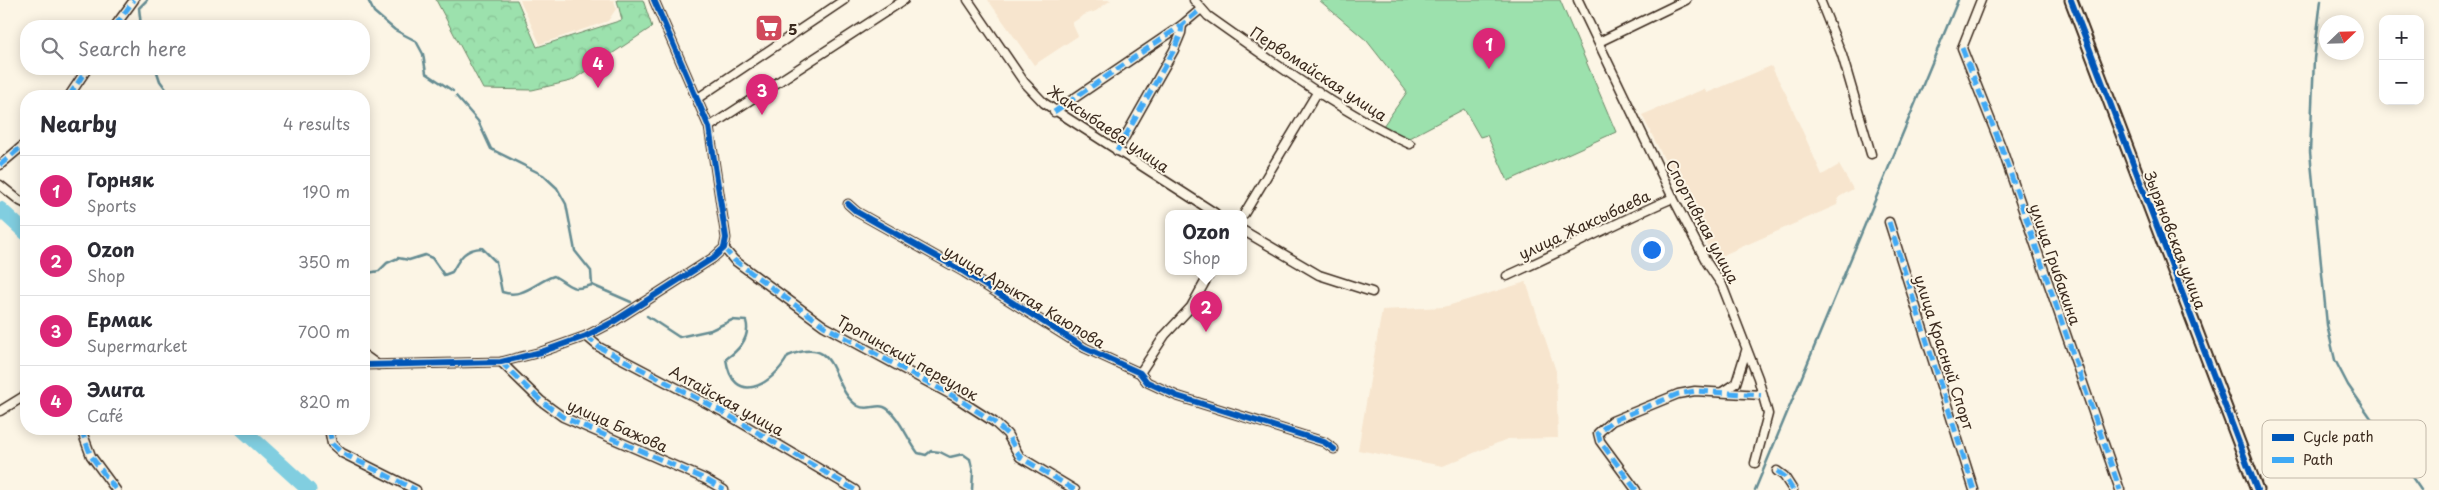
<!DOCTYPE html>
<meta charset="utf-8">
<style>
:root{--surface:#fff;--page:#f2f2f3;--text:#2b2b33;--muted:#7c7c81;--line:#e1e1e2;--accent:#db2777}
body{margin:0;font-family:"Playpen Sans",sans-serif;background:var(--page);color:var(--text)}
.controls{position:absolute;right:15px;top:15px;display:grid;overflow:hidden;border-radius:10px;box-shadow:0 2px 12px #0003}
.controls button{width:45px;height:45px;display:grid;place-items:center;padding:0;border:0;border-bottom:1px solid var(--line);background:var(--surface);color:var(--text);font:25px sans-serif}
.compass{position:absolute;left:2319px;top:15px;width:45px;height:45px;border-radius:50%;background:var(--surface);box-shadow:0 2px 12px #0003;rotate:67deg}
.you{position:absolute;left:1651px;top:249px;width:18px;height:18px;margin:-12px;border:4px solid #fff;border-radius:50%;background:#1a73e8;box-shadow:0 0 0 8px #1a73e833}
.badge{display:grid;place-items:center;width:32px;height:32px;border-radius:50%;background:var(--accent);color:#fff;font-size:16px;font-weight:700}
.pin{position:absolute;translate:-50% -41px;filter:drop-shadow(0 1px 2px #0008)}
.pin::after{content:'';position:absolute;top:26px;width:18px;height:15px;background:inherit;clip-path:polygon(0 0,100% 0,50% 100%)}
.popup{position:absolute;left:1165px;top:210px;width:82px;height:65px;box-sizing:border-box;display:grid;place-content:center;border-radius:10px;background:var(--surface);filter:drop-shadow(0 1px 4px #0005);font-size:16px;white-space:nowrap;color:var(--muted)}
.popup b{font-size:19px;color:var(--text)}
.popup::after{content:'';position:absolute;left:50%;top:100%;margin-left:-10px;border:10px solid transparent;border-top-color:var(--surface)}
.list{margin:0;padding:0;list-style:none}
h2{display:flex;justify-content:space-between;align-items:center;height:65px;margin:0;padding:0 20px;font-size:21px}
h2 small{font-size:16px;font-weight:400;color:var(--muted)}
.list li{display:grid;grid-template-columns:32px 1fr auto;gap:15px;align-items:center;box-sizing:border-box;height:70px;padding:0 20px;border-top:1px solid var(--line)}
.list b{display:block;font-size:19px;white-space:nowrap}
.list p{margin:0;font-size:16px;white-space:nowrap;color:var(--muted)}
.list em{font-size:16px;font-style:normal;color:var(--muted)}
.icon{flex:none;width:28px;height:28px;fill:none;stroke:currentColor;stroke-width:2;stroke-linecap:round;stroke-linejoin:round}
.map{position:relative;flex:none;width:2439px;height:490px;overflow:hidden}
.search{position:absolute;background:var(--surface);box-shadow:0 2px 12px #0003;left:20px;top:20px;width:350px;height:55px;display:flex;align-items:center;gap:12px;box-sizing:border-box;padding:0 18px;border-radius:20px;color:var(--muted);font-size:19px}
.panel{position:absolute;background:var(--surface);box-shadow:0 2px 12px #0003;left:20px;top:90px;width:350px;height:345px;border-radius:20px}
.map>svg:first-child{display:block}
.built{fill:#f7e5ce}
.park{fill:url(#park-crowns);stroke:#6c8666}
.garden{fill:#9ce1ad;stroke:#6c8666}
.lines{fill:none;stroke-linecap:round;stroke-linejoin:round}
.stream{stroke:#658c92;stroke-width:2.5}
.river{stroke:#81cee0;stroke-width:15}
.street-casing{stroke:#3b2a1e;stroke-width:11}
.secondary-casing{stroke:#3b2a1e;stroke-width:15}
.street{stroke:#fcf5e5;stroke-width:8}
.secondary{stroke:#fcf5e5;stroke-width:11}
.quiet{stroke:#3fa9f5;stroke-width:5;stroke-dasharray:10 5;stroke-linecap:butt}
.cycleway-casing{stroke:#fcf5e5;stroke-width:9}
.cycleway{stroke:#0057b8;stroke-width:6}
.labels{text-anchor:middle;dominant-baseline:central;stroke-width:4;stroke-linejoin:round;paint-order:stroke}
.poi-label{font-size:15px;font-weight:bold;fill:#3b2a1e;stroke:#fcf5e5;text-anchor:start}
.street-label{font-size:15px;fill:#3b2a1e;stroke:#fcf5e5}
.key{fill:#fcf5e5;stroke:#c2b8a9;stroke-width:1}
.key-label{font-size:14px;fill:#3b2a1e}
</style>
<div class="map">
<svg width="2439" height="490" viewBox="0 0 2439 490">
<defs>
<pattern id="park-crowns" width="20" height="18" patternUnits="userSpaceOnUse" patternTransform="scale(1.25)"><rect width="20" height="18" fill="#9ce1ad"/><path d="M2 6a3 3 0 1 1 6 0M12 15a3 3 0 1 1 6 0" fill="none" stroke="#87c194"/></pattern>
</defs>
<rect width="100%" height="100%" fill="#fcf5e5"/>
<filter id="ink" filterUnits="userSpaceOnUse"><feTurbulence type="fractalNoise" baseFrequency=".02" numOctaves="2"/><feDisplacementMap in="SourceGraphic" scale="10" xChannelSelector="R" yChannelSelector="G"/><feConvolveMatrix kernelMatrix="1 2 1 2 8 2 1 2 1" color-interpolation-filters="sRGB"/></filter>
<g filter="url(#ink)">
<g class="built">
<polygon points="520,0 614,0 616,9 608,21 540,44"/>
<polygon points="988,0 1111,0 1096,11 1084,15 1072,23 1078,36 1034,65"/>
<polygon points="1771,66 1786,94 1822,175 1839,165 1853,189 1839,197 1837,205 1714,259 1642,115 1704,89 1707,93"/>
<polygon points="1526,282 1556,371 1558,438 1507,439 1443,466 1358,450 1382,310 1444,307"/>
</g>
<polygon class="park" points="436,0 517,0 537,47 622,20 617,0 643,0 652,27 571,81 532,90 483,89"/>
<polygon class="garden" points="1319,0 1560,0 1616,132 1508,181 1487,135 1480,137 1464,109 1407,139 1383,126 1407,92 1367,41"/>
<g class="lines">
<g class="stream">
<polyline points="368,0 374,12 395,30 416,41 423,54 426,73 453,91"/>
<polyline points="2321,0 2314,59 2310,152 2327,325 2335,360 2348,385 2421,490"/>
<polyline points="141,26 139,8 147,0"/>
<polyline points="156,69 160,81 171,96"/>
<polyline points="456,96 478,121 491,149 543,175 557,188 566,204 575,251 591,271 592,285"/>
<path d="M 364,268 L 368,273 L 379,271 L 387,263 L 398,258 L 409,260 L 425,255 L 432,258 L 444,275 L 452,272 C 460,258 464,249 482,248 L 496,262 L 502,292 C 524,299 535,282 554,276 C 572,286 570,292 592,285 L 631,302"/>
<path d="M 647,316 L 679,337 L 711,330 L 732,320 L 746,321 C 751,338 739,350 726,359 C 733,407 772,386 788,356 C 842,334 828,387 858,406 C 867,411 876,404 884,407 C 897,412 909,442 918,453 L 926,455 L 931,451 L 940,452 L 950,457 L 963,454 L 970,459 L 973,472 L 972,490"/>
<polyline points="1755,490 1958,0"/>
</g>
<g class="river">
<polyline points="0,209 26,233"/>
<polyline points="242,429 309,490"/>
</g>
<defs>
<g id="street">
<polyline points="968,0 1024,82 1044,103 1215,213"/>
<path d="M 1194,0 L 1208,16 C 1273,62 1339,111 1410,144"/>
<polyline points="1578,0 1673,198 1707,263 1722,285 1758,378 1768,414 1755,463"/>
<polyline points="1820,0 1842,55 1871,154"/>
<polyline points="1981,0 1962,48 2002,149 2120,490"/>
<polyline points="115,26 134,0"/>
<polyline points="1599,42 1686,0"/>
<polyline points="69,96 87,69"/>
<polyline points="698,98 844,0"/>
<polyline points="1054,112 1182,25 1201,9"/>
<polyline points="709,127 904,0"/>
<polyline points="1117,151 1174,50 1181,33 1182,25"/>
<polyline points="0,165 26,143"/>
<polyline points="0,185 20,201 26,204"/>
<polyline points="848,204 857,212 964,272 1085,348 1140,373 1147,382 1177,396 1324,442 1334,449"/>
<polyline points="1244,214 1318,91"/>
<polyline points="1889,222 1974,490"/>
<polyline points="1244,231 1319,275 1372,292"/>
<polyline points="724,248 734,260 824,326 955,397 994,422 1007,434 1020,457 1075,490"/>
<path d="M 1507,276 C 1563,251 1617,222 1673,198"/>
<polyline points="586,336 599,347 723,412 855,490"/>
<polyline points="364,355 378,365"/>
<polyline points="501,362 541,401 563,417 705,479 724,490"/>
<polyline points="364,365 501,362 541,352 586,336 613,322 713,258 724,248 726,238 709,127 654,0"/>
<polyline points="1140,373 1165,335 1191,307 1211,271"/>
<polyline points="1722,392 1736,383 1746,351"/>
<polyline points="0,411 26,395"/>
<polyline points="81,429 91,456 116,490"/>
<polyline points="329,429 332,444 342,453 416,490"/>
<polyline points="1777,471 1784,476 1793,490"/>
<polyline points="1636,490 1600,441 1598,433 1612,421 1678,394 1695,391 1761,395"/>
</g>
<polyline id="secondary" points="2071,0 2257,490"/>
</defs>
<use href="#street" class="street-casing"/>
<use href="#secondary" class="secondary-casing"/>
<use href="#street" class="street"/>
<use href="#secondary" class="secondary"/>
<g class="quiet">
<polyline points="115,26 134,0"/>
<polyline points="1962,48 2002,149 2120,490"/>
<polyline points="69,96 87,69"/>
<polyline points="1054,112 1182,25 1201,9"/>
<polyline points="1117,151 1174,50 1181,33 1182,25"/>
<polyline points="0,165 26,143"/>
<polyline points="1889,222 1974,490"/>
<polyline points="724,248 734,260 824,326 955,397 994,422 1007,434 1020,457 1075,490"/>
<polyline points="586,336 599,347 723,412 855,490"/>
<polyline points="501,362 541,401 563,417 705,479 724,490"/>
<polyline points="81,429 91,456 116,490"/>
<polyline points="329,429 332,444 342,453 416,490"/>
<polyline points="1777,471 1784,476 1793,490"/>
<polyline points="1636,490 1600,441 1598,433 1612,421 1678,394 1695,391 1761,395"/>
</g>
<defs>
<g id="cycleway">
<polyline points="2071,0 2257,490"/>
<polyline points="848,204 857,212 964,272 1085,348 1140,373 1147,382 1177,396 1324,442 1334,449"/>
<polyline points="364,365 501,362 541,352 586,336 613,322 713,258 724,248 726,238 709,127 654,0"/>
</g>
</defs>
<use href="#cycleway" class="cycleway-casing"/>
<use href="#cycleway" class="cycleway"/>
</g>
</g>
<defs>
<symbol id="supermarket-square" viewBox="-11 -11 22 22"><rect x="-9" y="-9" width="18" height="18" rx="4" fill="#d1495b" stroke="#fcf5e5"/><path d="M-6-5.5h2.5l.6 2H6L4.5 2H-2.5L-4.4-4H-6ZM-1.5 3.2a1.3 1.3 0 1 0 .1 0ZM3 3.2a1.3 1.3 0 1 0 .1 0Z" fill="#fff"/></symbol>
</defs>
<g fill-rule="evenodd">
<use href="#supermarket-square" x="753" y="12" width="32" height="32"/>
</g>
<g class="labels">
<g class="poi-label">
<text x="788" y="28">5</text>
</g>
<g class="street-label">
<text transform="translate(1319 73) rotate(33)">Первомайская улица</text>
<text transform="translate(1109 128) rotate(34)">Жаксыбаева улица</text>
<text transform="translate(1703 221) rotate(62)">Спортивная улица</text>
<text transform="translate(1584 224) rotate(-25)">улица Жаксыбаева</text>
<text transform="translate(2176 240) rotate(69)">Зыряновская улица</text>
<text transform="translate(2056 264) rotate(71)">улица Грибакина</text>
<text transform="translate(1025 296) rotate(31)">улица Арыктая Каюпова</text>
<text transform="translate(1945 352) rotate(72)">улица Красный Спорт</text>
<text transform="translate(908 357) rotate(29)">Тропинский переулок</text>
<text transform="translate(727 400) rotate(29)">Алтайская улица</text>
<text transform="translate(618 425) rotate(24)">улица Бажова</text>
</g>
</g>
<rect x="2262" y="420" width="164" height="58" rx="8" class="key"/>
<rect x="2272" y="434" width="22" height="7" fill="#0057b8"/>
<rect x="2272" y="457" width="22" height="6" fill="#3fa9f5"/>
<g class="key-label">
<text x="2303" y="442">Cycle path</text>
<text x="2303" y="465">Path</text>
</g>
</svg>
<div class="controls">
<button>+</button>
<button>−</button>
</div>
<svg class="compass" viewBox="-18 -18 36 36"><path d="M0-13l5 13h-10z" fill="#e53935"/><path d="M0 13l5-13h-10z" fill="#7c7c81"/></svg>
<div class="you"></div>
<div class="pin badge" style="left:1489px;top:69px">1</div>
<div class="pin badge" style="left:1206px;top:332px">2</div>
<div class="popup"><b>Ozon</b>Shop</div>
<div class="pin badge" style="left:762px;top:115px">3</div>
<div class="pin badge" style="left:598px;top:88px">4</div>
<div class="search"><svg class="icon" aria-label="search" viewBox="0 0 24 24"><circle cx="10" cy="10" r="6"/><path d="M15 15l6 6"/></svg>Search here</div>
<section class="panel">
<h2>Nearby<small>4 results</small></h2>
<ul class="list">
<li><span class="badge">1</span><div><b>Горняк</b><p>Sports</p></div><em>190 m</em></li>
<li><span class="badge">2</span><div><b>Ozon</b><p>Shop</p></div><em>350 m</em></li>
<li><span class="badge">3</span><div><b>Ермак</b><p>Supermarket</p></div><em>700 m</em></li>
<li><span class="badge">4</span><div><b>Элита</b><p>Café</p></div><em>820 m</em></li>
</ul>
</section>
</div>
